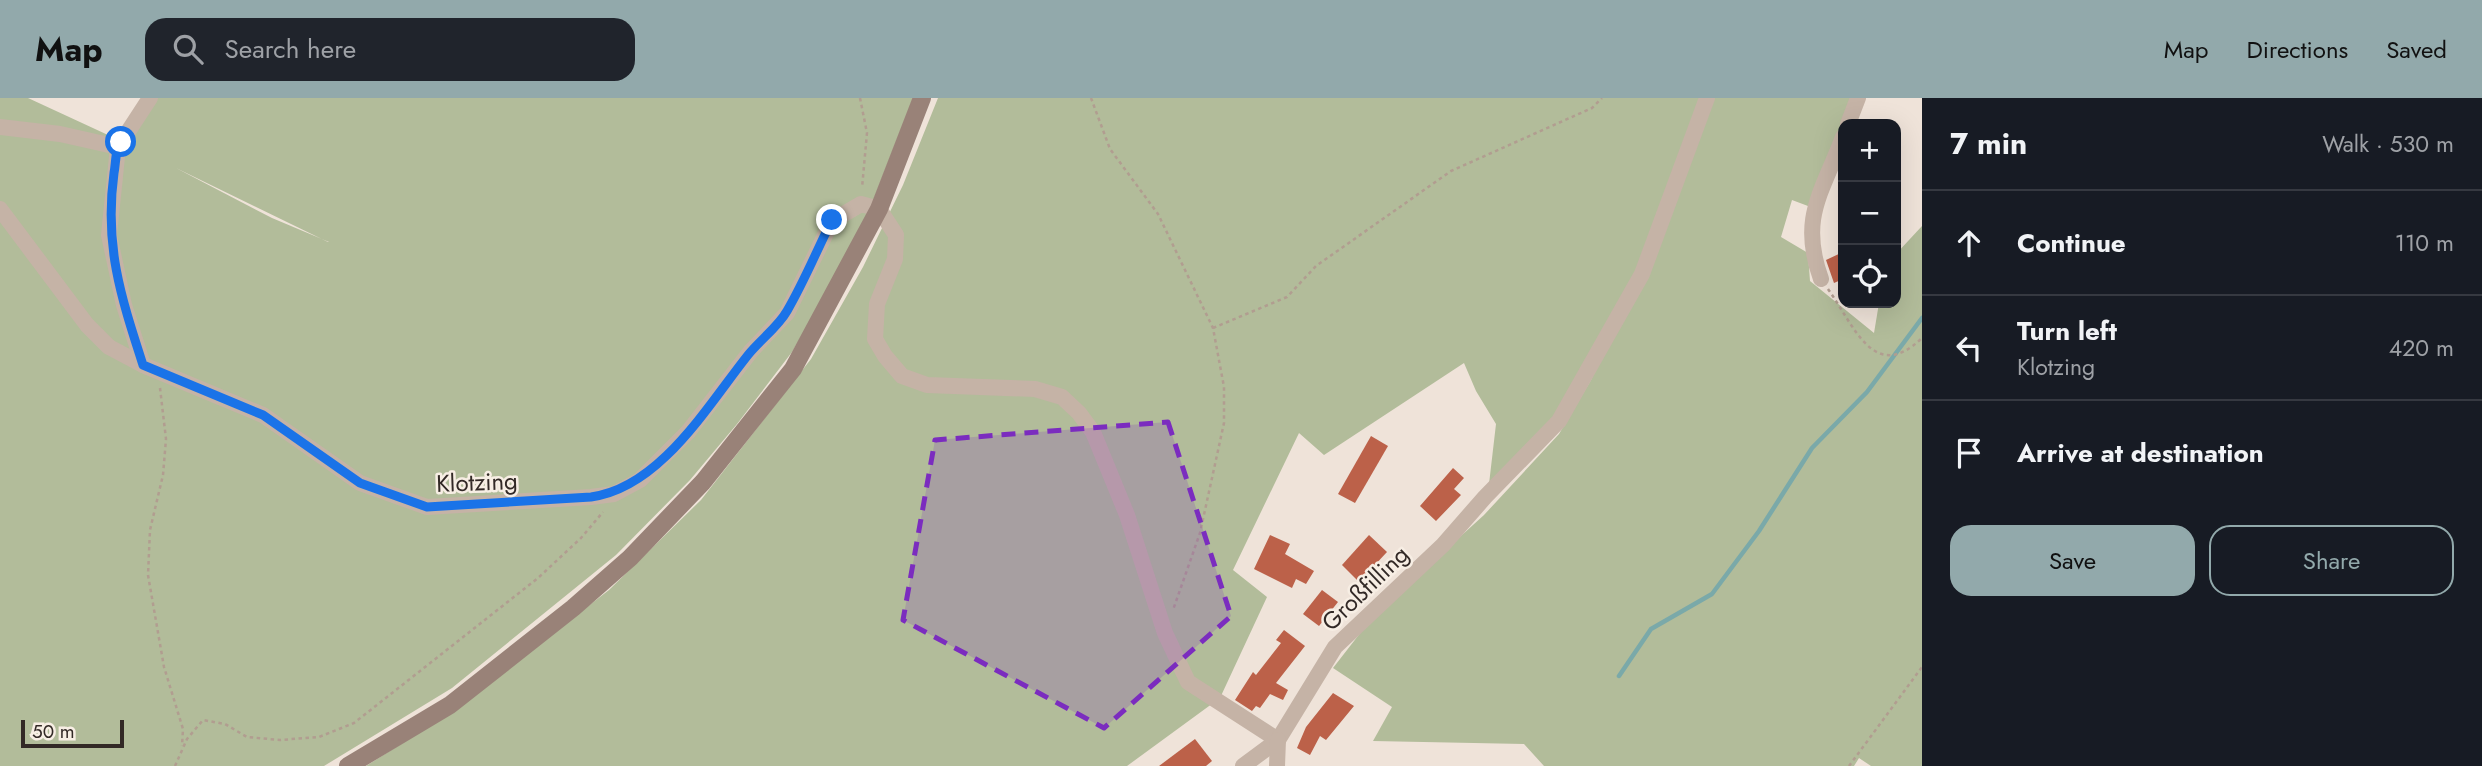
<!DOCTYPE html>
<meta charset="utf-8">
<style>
:root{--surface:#171b24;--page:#20242c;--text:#f1f3f6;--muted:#9ea1a6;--line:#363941;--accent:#92a9ab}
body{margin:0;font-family:Jost,sans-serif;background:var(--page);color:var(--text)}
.controls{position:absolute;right:21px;top:21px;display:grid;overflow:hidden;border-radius:14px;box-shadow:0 7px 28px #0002}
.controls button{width:63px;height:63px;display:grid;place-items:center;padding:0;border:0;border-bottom:2px solid var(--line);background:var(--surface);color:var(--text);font:35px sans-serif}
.scale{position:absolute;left:21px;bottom:18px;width:103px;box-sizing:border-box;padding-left:7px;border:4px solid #322926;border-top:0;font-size:19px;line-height:24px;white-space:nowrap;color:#322926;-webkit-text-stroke:5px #f7eee4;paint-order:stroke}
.stop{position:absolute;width:21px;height:21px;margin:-16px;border:5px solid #1a73e8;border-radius:50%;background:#fff}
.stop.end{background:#1a73e8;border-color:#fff;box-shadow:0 2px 7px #0008}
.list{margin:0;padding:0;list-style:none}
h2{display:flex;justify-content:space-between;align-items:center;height:91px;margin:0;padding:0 28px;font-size:30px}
h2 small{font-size:23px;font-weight:400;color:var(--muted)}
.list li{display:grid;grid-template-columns:46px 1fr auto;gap:21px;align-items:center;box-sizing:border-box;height:105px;padding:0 28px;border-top:2px solid var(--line)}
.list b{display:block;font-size:26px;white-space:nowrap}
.list p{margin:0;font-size:23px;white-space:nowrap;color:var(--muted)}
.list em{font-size:23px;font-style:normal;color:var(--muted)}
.actions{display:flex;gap:14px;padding:21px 28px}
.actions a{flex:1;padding:16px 0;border:2px solid var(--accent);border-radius:21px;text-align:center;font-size:24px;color:var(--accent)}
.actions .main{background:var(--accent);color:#111}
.icon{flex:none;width:38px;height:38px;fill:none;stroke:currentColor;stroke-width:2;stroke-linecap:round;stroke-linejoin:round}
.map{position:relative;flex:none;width:1922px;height:668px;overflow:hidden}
header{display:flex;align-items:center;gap:42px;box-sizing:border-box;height:98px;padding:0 35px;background:var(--accent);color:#111}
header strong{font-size:33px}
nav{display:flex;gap:38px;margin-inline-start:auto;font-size:24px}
.search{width:490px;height:63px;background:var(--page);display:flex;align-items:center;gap:18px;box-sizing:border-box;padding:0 24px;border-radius:21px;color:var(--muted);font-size:26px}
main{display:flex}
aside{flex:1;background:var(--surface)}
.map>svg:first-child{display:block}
.green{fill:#b2bc9a;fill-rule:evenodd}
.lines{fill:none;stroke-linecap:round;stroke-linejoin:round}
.stream{stroke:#7aa9a9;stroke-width:4.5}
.building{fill:#bc6149}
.path{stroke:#b19d90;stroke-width:2.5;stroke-dasharray:3.5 3.5;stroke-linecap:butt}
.street{stroke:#c5b3a6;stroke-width:16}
.secondary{stroke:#998278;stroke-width:18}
.route{stroke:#1a73e8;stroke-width:9}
.marked{fill:#7b2cbf;fill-opacity:0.2;stroke:#7b2cbf;stroke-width:5;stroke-dasharray:14 9;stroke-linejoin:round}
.labels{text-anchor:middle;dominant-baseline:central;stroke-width:5;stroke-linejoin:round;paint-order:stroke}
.street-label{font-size:24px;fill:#322926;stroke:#f7eee4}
</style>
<header>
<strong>Map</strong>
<div class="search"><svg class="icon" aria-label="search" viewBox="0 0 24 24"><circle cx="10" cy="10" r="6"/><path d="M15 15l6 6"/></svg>Search here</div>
<nav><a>Map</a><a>Directions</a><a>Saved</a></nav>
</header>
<main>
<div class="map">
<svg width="1922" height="668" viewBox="0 0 1922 668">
<rect width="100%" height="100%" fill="#efe3d9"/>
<g class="green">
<path d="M 0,0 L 28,0 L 121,43 L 150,0 L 913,0 L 859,139 L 792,254 L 737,326 L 690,382 L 616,457 L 452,590 L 324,668 L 0,668 ZM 176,70 L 328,144 L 329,144 L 272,120 Z"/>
<polygon points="938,0 1703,0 1639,175 1558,316 1489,386 1496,326 1476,293 1464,265 1324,357 1299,335 1233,472 1267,499 1220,600 1127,668 366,668 444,619 609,492 701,402 811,261 863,169 903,87"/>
<polygon points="1710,0 1852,0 1808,108 1792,102 1781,139 1808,155 1810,183 1874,235 1879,205 1896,205 1896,156 1922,128 1922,668 1871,668 1859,660 1854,668 1544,668 1524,646 1373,643 1392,609 1333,570 1375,516 1484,417 1559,336 1591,282"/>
</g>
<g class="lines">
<polyline class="stream" points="1619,578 1651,531 1712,496 1759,433 1812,350 1867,294 1922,220"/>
</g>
<g class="building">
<polygon points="1843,154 1843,181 1834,185 1826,162"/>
<polygon points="1371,338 1388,348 1355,405 1338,396"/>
<polygon points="1453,370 1464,380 1454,391 1461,397 1436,423 1420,408"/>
<polygon points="1270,437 1290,446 1285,456 1314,473 1306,486 1296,481 1292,490 1254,471"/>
<polygon points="1369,437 1387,454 1359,484 1342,467"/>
<polygon points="1322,492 1338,504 1319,528 1303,516"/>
<polygon points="1284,532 1305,548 1276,585 1288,592 1283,602 1270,596 1260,610 1256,608 1252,613 1235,602 1253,574 1256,577 1281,545 1276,542"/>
<polygon points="1333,595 1354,608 1326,642 1320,638 1310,657 1297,650 1306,629"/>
<polygon points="1195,641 1212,663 1206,668 1159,668"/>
</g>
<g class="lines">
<g class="path">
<polyline points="860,0 867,35 862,90"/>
<polyline points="1091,0 1110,51 1158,116 1213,230 1224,289 1224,325 1200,435 1173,512"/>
<path d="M 1828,191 C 1855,229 1874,286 1922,240"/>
<polyline points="1213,230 1287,199 1316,168 1451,73 1592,10 1602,0"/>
<polyline points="160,290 166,341 163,377 150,432 148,477 164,569 183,631 182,648"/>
<polyline points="175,668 187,641 203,622 225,626 247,639 280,642 319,639 354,625 538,480 581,440 603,414"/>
<polyline points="1849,668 1922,569"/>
</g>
<g class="street">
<polyline points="1848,26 1858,0"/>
<polyline points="0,29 60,36 118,49 150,0"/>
<polyline points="118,49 109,137 124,207 143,267"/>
<polyline points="0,111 87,227 109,249 143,267 263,317 360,385 427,409 591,399 614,396 640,382 688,334 751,253 787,215 832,123 861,106 879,111 896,137 895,161 877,206 875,241 885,258 902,278 927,287 1035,291 1062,299 1079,315 1093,334 1127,417 1165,535 1188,584 1278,642"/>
<path d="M 1821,181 C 1799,120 1822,95 1843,39"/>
<polyline points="1243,668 1278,642 1335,549 1443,447 1485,399 1559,323 1642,176 1707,0"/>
<polyline points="1277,668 1278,642"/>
</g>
<polyline class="secondary" points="348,668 450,607 573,510 630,460 703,384 793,271 879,111 922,0"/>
</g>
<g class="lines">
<path class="route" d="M 121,44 C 115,52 116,65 114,75 C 104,148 121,199 143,267 L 263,317 L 360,385 L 427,409 L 591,399 C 660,390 708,307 748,257 C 760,242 778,229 787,213 C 804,184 817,152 832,122"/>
</g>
<path class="marked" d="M 1168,324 L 1231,518 L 1104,630 L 903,522 L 935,342 Z"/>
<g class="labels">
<g class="street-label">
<text transform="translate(477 384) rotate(-2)">Klotzing</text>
<text transform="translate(1365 490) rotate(-44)">Großfilling</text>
</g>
</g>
</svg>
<div class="controls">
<button>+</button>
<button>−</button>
<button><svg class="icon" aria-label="locate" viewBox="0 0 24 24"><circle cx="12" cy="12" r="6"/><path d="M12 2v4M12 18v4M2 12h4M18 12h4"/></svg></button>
</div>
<div class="scale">50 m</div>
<div class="stop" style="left:121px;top:44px"></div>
<div class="stop end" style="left:832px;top:122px"></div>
</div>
<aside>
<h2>7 min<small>Walk · 530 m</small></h2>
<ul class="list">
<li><svg class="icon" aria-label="ahead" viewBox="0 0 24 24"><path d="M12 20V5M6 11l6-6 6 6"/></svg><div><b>Continue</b></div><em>110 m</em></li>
<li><svg class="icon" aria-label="left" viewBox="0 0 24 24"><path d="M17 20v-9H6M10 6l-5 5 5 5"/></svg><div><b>Turn left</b><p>Klotzing</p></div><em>420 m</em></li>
<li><svg class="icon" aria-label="arrive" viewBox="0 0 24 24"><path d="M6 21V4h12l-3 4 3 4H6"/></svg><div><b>Arrive at destination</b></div></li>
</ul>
<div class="actions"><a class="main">Save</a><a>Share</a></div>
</aside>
</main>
